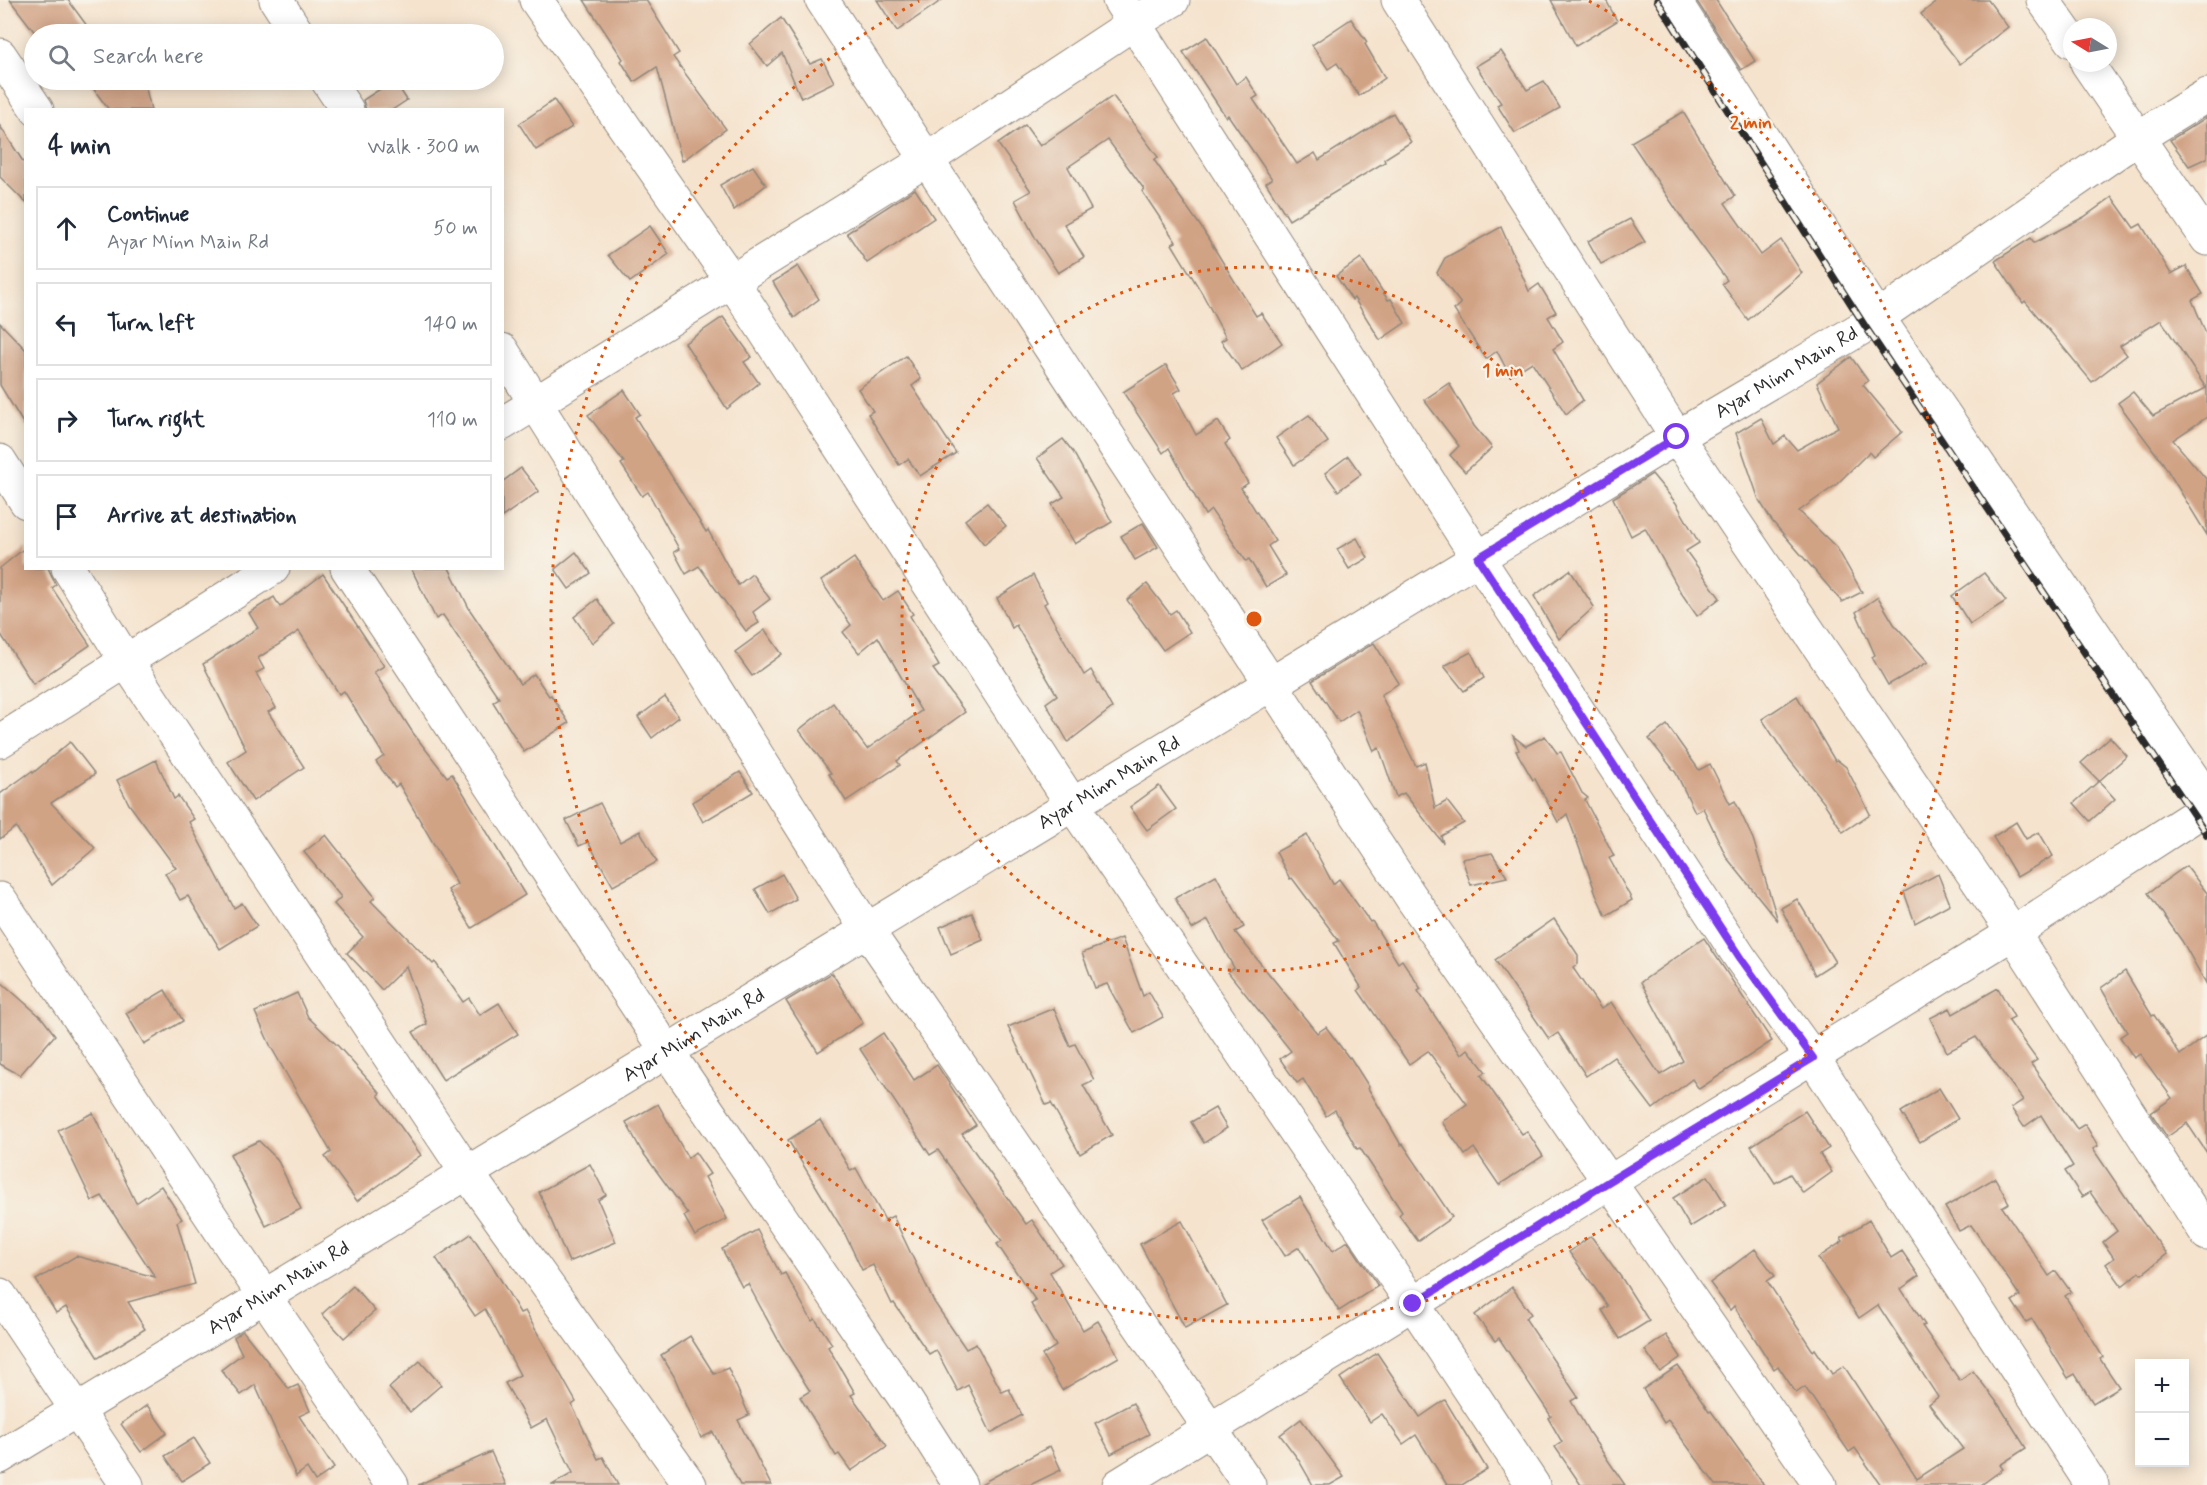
<!DOCTYPE html>
<meta charset="utf-8">
<style>
:root{--surface:#fff;--page:#f2f2f3;--text:#1f2937;--muted:#747a83;--line:#e0e1e3}
body{margin:0;font-family:Mynerve,sans-serif;background:var(--page);color:var(--text)}
.controls{position:absolute;right:18px;bottom:18px;display:grid;overflow:hidden;border-radius:0px;box-shadow:0 3px 15px #0003}
.controls button{width:54px;height:54px;display:grid;place-items:center;padding:0;border:0;border-bottom:2px solid var(--line);background:var(--surface);color:var(--text);font:30px sans-serif}
.compass{position:absolute;left:2063px;top:18px;width:54px;height:54px;border-radius:50%;background:var(--surface);box-shadow:0 3px 15px #0003;rotate:280deg}
.stop{position:absolute;width:18px;height:18px;margin:-14px;border:4px solid #7c3aed;border-radius:50%;background:#fff}
.stop.end{background:#7c3aed;border-color:#fff;box-shadow:0 2px 6px #0008}
.list{margin:0;padding:0;list-style:none}
h2{display:flex;justify-content:space-between;align-items:center;height:78px;margin:0;padding:0 24px;font-size:26px}
h2 small{font-size:20px;font-weight:400;color:var(--muted)}
.list li{display:grid;grid-template-columns:39px 1fr auto;gap:18px;align-items:center;box-sizing:border-box;height:84px;margin:0 12px 12px;padding:0 12px;border:2px solid var(--line);border-radius:0px}
.list b{display:block;font-size:22px;white-space:nowrap}
.list p{margin:0;font-size:20px;white-space:nowrap;color:var(--muted)}
.list em{font-size:20px;font-style:normal;color:var(--muted)}
.icon{flex:none;width:33px;height:33px;fill:none;stroke:currentColor;stroke-width:2;stroke-linecap:round;stroke-linejoin:round}
.map{position:relative;flex:none;width:2207px;height:1485px;overflow:hidden}
.search{position:absolute;background:var(--surface);box-shadow:0 3px 15px #0003;left:24px;top:24px;width:480px;height:66px;display:flex;align-items:center;gap:15px;box-sizing:border-box;padding:0 21px;border-radius:33px;color:var(--muted);font-size:22px}
.panel{position:absolute;background:var(--surface);box-shadow:0 3px 15px #0003;left:24px;top:108px;width:480px;height:462px;border-radius:0px}
.map>svg:first-child{display:block}
.building{fill:#d1a385}
.lines{fill:none;stroke-linecap:round;stroke-linejoin:round}
.minor-casing{stroke:#90877c;stroke-width:35}
.minor{stroke:#fff;stroke-width:33}
.rail-casing{stroke:#2b2b2b;stroke-width:7}
.rail{stroke:#f7f3e8;stroke-width:4.5;stroke-dasharray:14;stroke-linecap:butt}
.route{stroke:#7c3aed;stroke-width:8}
.ring{fill:none;stroke:#df570e;stroke-width:3;stroke-dasharray:3 6}
.labels{text-anchor:middle;dominant-baseline:central;stroke-width:4.5;stroke-linejoin:round;paint-order:stroke}
.street-label{font-size:20px;fill:#2b2b2b;stroke:#f7f3e8}
.centre{fill:#df570e;stroke:#f7f3e8;stroke-width:3}
.ring-label{font-size:18px;text-anchor:middle;font-weight:bold;fill:#df570e;stroke:#f7f3e8;stroke-width:4.5;stroke-linejoin:round;paint-order:stroke}
</style>
<div class="map">
<svg width="2207" height="1485" viewBox="0 0 2207 1485">
<rect width="100%" height="100%" fill="#f7f3e8"/>
<filter id="ink" filterUnits="userSpaceOnUse"><feTurbulence type="fractalNoise" baseFrequency=".0167" numOctaves="2"/><feDisplacementMap in="SourceGraphic" scale="12" xChannelSelector="R" yChannelSelector="G"/><feConvolveMatrix kernelMatrix="1 2 1 2 8 2 1 2 1" color-interpolation-filters="sRGB"/></filter>
<filter id="wash" filterUnits="userSpaceOnUse"><feTurbulence type="fractalNoise" baseFrequency=".008" numOctaves="4" result="noise"/><feDisplacementMap in="SourceGraphic" scale="24" xChannelSelector="R" yChannelSelector="G"/><feGaussianBlur stdDeviation="1.35" result="paint"/><feColorMatrix in="noise" values="0 0 0 0 0 0 0 0 0 0 0 0 0 0 0 0 0 1.4 0 .05"/><feComposite in="paint" operator="in"/></filter>
<g filter="url(#wash)">
<rect width="100%" height="100%" fill="#f5e3cd"/>
<g id="blocks">
<g class="building">
<polygon points="10,0 68,0 93,34 36,34"/>
<polygon points="584,0 646,0 679,53 673,57 726,129 682,161 657,67 634,82 621,61 623,59"/>
<polygon points="877,0 942,0 897,31"/>
<polygon points="1551,0 1606,0 1617,21 1576,46"/>
<polygon points="1696,0 1716,0 1755,61 1741,70"/>
<polygon points="1939,0 1988,0 2008,27 1960,64 1921,14"/>
<polygon points="781,18 810,64 822,59 834,82 801,98 782,53 767,66 750,44"/>
<polygon points="1351,19 1367,42 1365,44 1385,78 1359,96 1337,63 1328,69 1312,45"/>
<polygon points="1207,37 1236,84 1246,77 1258,96 1253,99 1297,164 1315,153 1319,160 1393,113 1411,142 1384,159 1385,162 1289,220 1266,183 1272,179 1228,115 1226,117 1183,52"/>
<polygon points="1501,51 1527,90 1544,81 1560,108 1515,133 1497,105 1501,103 1476,66"/>
<polygon points="87,80 144,80 151,110 109,110"/>
<polygon points="394,80 407,100 392,110 366,110 363,100"/>
<polygon points="1113,96 1158,157 1154,160 1201,227 1256,316 1261,313 1282,343 1242,371 1221,341 1226,338 1202,293 1172,244 1176,242 1142,191 1144,189 1108,140 1068,167 1091,209 1064,224 1084,257 1058,273 1036,239 1015,200 1031,191 998,144 1025,125 1040,146"/>
<polygon points="554,100 572,127 536,150 519,124"/>
<polygon points="1683,112 1735,196 1725,203 1761,255 1781,240 1802,273 1748,320 1722,284 1727,280 1688,227 1631,142"/>
<polygon points="2207,117 2207,158 2189,166 2170,140"/>
<polygon points="0,126 26,166 26,203 0,177"/>
<polygon points="753,166 766,185 734,210 720,185"/>
<polygon points="915,189 934,218 867,263 847,233"/>
<polygon points="2112,197 2134,228 2141,224 2171,274 2186,266 2203,294 2192,300 2207,336 2207,417 2173,440 2207,480 2207,535 2163,463 2118,403 2133,392 2153,416 2206,388 2161,320 2120,346 2127,355 2092,382 2025,301 2023,303 1995,261 2031,238 2034,243 2084,217"/>
<polygon points="1630,219 1645,242 1601,264 1588,241"/>
<polygon points="650,226 669,254 630,282 608,255"/>
<polygon points="1501,227 1529,291 1539,284 1556,312 1548,317 1563,342 1553,349 1583,400 1566,414 1532,362 1510,376 1497,351 1486,359 1454,310 1461,304 1437,273 1445,258"/>
<polygon points="1361,258 1388,300 1391,299 1405,323 1380,340 1354,298 1352,300 1336,276"/>
<polygon points="798,266 819,299 794,318 773,282"/>
<polygon points="723,317 752,357 744,362 759,383 727,409 685,343"/>
<polygon points="0,323 26,350 26,428 0,385"/>
<polygon points="906,356 921,379 912,386 956,453 920,476 908,459 899,465 868,414 873,411 858,389"/>
<polygon points="1851,357 1868,381 1863,385 1902,432 1873,457 1869,452 1836,485 1799,511 1837,548 1862,592 1842,602 1772,521 1759,500 1736,433 1761,418 1774,444 1785,436 1797,450 1838,427 1817,383"/>
<polygon points="1166,365 1181,389 1174,393 1196,435 1218,421 1230,440 1225,444 1248,483 1241,488 1275,541 1268,546 1286,575 1266,587 1249,559 1246,561 1211,510 1205,515 1169,448 1163,453 1123,392"/>
<polygon points="1449,383 1474,426 1492,448 1465,472 1450,455 1459,446 1424,400"/>
<polygon points="624,390 640,414 635,417 706,532 708,530 738,585 752,574 770,599 753,612 759,623 746,631 699,566 686,574 674,552 679,549 648,492 642,496 621,464 624,462 588,415"/>
<polygon points="1309,415 1328,442 1294,465 1276,438"/>
<polygon points="1063,439 1073,452 1112,522 1075,544 1052,504 1064,497 1037,458"/>
<polygon points="1348,456 1361,474 1338,491 1325,473"/>
<polygon points="521,468 539,491 502,517 502,482"/>
<polygon points="1652,474 1676,503 1699,543 1686,551 1720,598 1697,616 1680,591 1645,528 1631,536 1613,498"/>
<polygon points="987,503 1006,526 984,544 965,520"/>
<polygon points="1143,523 1158,547 1135,560 1121,536"/>
<polygon points="1357,538 1368,558 1349,569 1337,549"/>
<polygon points="26,547 26,568 48,568 56,585 52,588 90,645 33,684 0,633 0,568"/>
<polygon points="576,552 591,573 569,589 555,569"/>
<polygon points="854,558 883,601 898,591 913,614 910,616 939,666 933,669 965,712 897,761 900,765 846,801 829,774 831,773 799,730 833,703 867,749 921,711 878,637 859,653 843,632 851,625 821,581"/>
<polygon points="411,568 449,568 470,610 520,684 534,674 549,696 551,695 569,723 524,752 493,702 499,698 443,615 436,619"/>
<polygon points="1570,570 1594,607 1559,639 1534,596"/>
<polygon points="1984,573 2006,601 1970,624 1952,596"/>
<polygon points="323,574 384,666 374,672 413,733 447,777 452,774 525,895 472,928 448,890 457,884 399,784 395,787 376,762 384,756 344,691 339,694 299,631 258,658 264,669 256,673 276,708 268,712 304,767 253,801 228,762 246,750 203,664 258,628 249,613 274,597 280,607"/>
<polygon points="1033,575 1047,602 1044,604 1084,675 1091,670 1112,708 1068,742 1046,703 1057,695 1016,625 1012,628 997,598"/>
<polygon points="1147,584 1170,614 1176,610 1190,632 1163,650 1127,600"/>
<polygon points="1878,597 1894,624 1928,662 1888,685 1872,657 1875,655 1856,612"/>
<polygon points="597,599 614,624 592,643 574,617"/>
<polygon points="765,630 782,654 752,676 735,652"/>
<polygon points="1374,643 1399,683 1381,695 1416,766 1425,762 1435,808 1447,801 1464,823 1441,836 1443,843 1404,793 1396,797 1379,748 1374,751 1357,710 1339,722 1312,681"/>
<polygon points="1471,652 1484,678 1464,691 1444,666"/>
<polygon points="1797,696 1835,761 1837,760 1846,767 1870,814 1843,832 1825,804 1785,754 1762,719"/>
<polygon points="665,697 679,717 652,738 638,717"/>
<polygon points="1667,725 1699,770 1710,764 1730,804 1735,801 1753,839 1778,921 1727,858 1703,808 1695,812 1676,773 1649,739"/>
<polygon points="1513,736 1526,746 1545,736 1557,753 1561,752 1582,793 1588,798 1585,800 1614,856 1609,858 1632,900 1606,916 1598,899 1567,814 1558,822 1535,779 1533,780 1516,751 1519,750"/>
<polygon points="2110,737 2127,756 2099,781 2081,763"/>
<polygon points="70,742 95,774 51,803 95,848 52,885 16,827 0,839 0,794 32,771 33,773"/>
<polygon points="156,760 174,799 178,796 194,819 189,822 234,908 242,903 257,926 220,949 188,896 180,900 165,873 176,868 129,804 117,780"/>
<polygon points="740,772 753,792 703,822 692,802"/>
<polygon points="2099,781 2115,799 2090,821 2074,803"/>
<polygon points="1159,786 1176,809 1147,830 1130,807"/>
<polygon points="600,803 620,842 640,831 657,862 613,886 588,842 579,846 566,820"/>
<polygon points="2016,822 2026,839 2039,832 2053,856 2017,877 1993,837"/>
<polygon points="326,835 375,897 371,901 433,964 435,962 463,1002 469,998 480,1015 499,1003 518,1034 443,1080 413,1032 427,1024 406,966 382,990 347,953 363,937 334,904 341,897 304,852"/>
<polygon points="1307,835 1333,884 1339,879 1370,922 1372,921 1398,963 1402,960 1421,989 1418,991 1461,1055 1468,1049 1486,1072 1481,1075 1522,1134 1527,1131 1543,1156 1499,1185 1474,1148 1465,1155 1442,1122 1467,1104 1428,1051 1409,1064 1358,990 1361,987 1334,943 1339,941 1292,878 1290,879 1276,852"/>
<polygon points="1492,853 1507,877 1471,885 1462,859"/>
<polygon points="2186,866 2207,893 2207,985 2182,941 2148,893"/>
<polygon points="782,874 796,899 770,914 755,889"/>
<polygon points="1938,874 1950,904 1915,923 1904,892"/>
<polygon points="1216,875 1244,927 1235,932 1317,1033 1326,1027 1349,1058 1350,1057 1369,1087 1368,1088 1401,1145 1403,1144 1452,1217 1418,1241 1399,1215 1402,1212 1360,1148 1357,1149 1335,1110 1326,1116 1303,1079 1297,1083 1280,1059 1291,1051 1228,972 1234,968 1208,920 1192,929 1175,898"/>
<polygon points="1797,899 1835,962 1815,975 1781,908"/>
<polygon points="972,913 983,940 951,954 940,927"/>
<polygon points="1554,919 1578,955 1578,964 1573,968 1601,1009 1611,1002 1660,1075 1683,1061 1641,982 1704,938 1772,1041 1699,1089 1692,1079 1653,1109 1614,1057 1586,1076 1558,1033 1549,1039 1495,960"/>
<polygon points="1122,938 1143,996 1149,992 1163,1017 1134,1033 1107,984 1095,988 1082,953"/>
<polygon points="2125,971 2152,1016 2154,1015 2180,1055 2207,1035 2207,1153 2187,1123 2167,1137 2151,1113 2172,1098 2140,1054 2134,1058 2120,1037 2127,1032 2101,988"/>
<polygon points="832,973 863,1023 818,1052 786,1001"/>
<polygon points="0,981 42,1018 55,1035 20,1075 0,1064"/>
<polygon points="1998,988 2014,1017 2008,1020 2037,1060 2031,1064 2077,1129 2085,1124 2098,1146 2093,1149 2142,1221 2167,1254 2142,1274 2140,1272 2122,1286 2106,1264 2114,1258 2103,1242 2117,1231 2090,1192 2082,1197 2065,1171 2073,1166 2041,1115 2024,1127 2011,1108 2023,1100 1976,1037 1947,1052 1930,1018 1950,1008 1953,1014"/>
<polygon points="165,990 183,1021 144,1044 126,1013"/>
<polygon points="297,993 308,1017 338,1046 380,1093 378,1095 421,1155 357,1201 325,1157 331,1152 271,1047 255,1012"/>
<polygon points="1054,1008 1070,1046 1075,1044 1094,1080 1083,1085 1112,1135 1080,1154 1051,1103 1046,1105 1008,1027"/>
<polygon points="883,1033 914,1080 937,1065 976,1125 962,1134 1026,1224 1032,1220 1062,1264 1050,1272 1083,1330 1098,1321 1119,1357 1062,1390 1042,1355 1056,1346 1031,1304 1036,1301 997,1244 1002,1241 938,1150 930,1155 860,1049"/>
<polygon points="1939,1088 1958,1119 1920,1142 1901,1112"/>
<polygon points="658,1104 688,1158 695,1152 710,1174 705,1177 727,1219 695,1236 684,1216 688,1214 641,1150 626,1122"/>
<polygon points="1215,1108 1227,1128 1204,1143 1191,1122"/>
<polygon points="1805,1111 1829,1148 1820,1154 1832,1172 1803,1193 1790,1174 1775,1183 1751,1146"/>
<polygon points="93,1113 136,1203 161,1186 182,1219 177,1222 195,1284 128,1302 145,1329 98,1358 66,1307 56,1313 36,1280 76,1256 155,1277 102,1196 92,1201 58,1130"/>
<polygon points="820,1120 851,1171 856,1168 885,1220 893,1216 934,1302 966,1349 976,1344 1002,1392 1009,1389 1022,1415 991,1433 968,1385 958,1391 936,1350 929,1354 894,1303 892,1304 873,1265 862,1270 844,1232 788,1140"/>
<polygon points="259,1141 277,1159 301,1209 266,1226 230,1154"/>
<polygon points="590,1164 606,1195 598,1200 616,1242 569,1262 539,1192"/>
<polygon points="1708,1176 1726,1205 1690,1227 1673,1198"/>
<polygon points="1995,1178 2009,1203 2002,1207 2049,1276 2056,1271 2071,1292 2065,1296 2103,1357 2100,1359 2119,1387 2093,1403 2075,1374 2068,1378 2032,1319 2026,1322 2012,1301 2020,1296 1971,1225 1959,1231 1945,1207"/>
<polygon points="1300,1197 1333,1251 1348,1241 1378,1286 1339,1311 1299,1247 1285,1256 1262,1220"/>
<polygon points="1869,1220 1891,1258 1902,1251 1919,1276 1901,1289 1925,1325 1922,1326 1960,1381 1973,1371 1999,1405 2026,1448 2000,1465 2003,1469 1981,1485 1881,1485 1855,1448 1849,1452 1805,1387 1796,1393 1778,1366 1774,1369 1734,1306 1730,1310 1710,1283 1755,1249 1775,1276 1767,1281 1813,1351 1815,1349 1832,1374 1844,1366 1917,1479 1963,1449 1929,1404 1938,1397 1878,1305 1859,1318 1818,1258 1843,1241 1841,1238"/>
<polygon points="1182,1221 1227,1305 1185,1328 1140,1244"/>
<polygon points="757,1230 781,1275 785,1273 812,1321 815,1319 832,1344 828,1347 855,1393 851,1395 887,1446 851,1471 839,1454 836,1456 800,1397 810,1391 781,1345 748,1284 742,1287 722,1249"/>
<polygon points="471,1234 495,1270 520,1313 525,1311 576,1402 572,1405 598,1459 603,1457 618,1485 552,1485 573,1473 547,1419 531,1428 505,1383 520,1375 485,1309 475,1316 436,1258"/>
<polygon points="1591,1236 1623,1280 1649,1321 1620,1339 1602,1310 1608,1306 1569,1252"/>
<polygon points="353,1286 375,1311 344,1338 322,1314"/>
<polygon points="1512,1287 1531,1314 1525,1318 1578,1397 1571,1401 1590,1434 1625,1485 1581,1485 1555,1447 1562,1442 1548,1418 1551,1416 1499,1338 1495,1341 1475,1315"/>
<polygon points="243,1331 289,1389 298,1385 310,1411 299,1416 334,1468 315,1481 307,1468 296,1476 255,1385 241,1395 221,1370 242,1354 234,1337"/>
<polygon points="1666,1335 1681,1357 1660,1372 1645,1350"/>
<polygon points="690,1336 714,1374 728,1368 749,1415 738,1420 771,1485 740,1485 713,1432 701,1438 674,1376 661,1355"/>
<polygon points="1377,1353 1420,1417 1445,1400 1487,1469 1462,1485 1447,1485 1416,1435 1403,1444 1382,1414 1370,1422 1340,1378"/>
<polygon points="420,1361 441,1385 410,1412 389,1388"/>
<polygon points="1678,1366 1709,1412 1711,1411 1764,1485 1716,1485 1668,1420 1664,1423 1643,1389"/>
<polygon points="1133,1403 1149,1434 1111,1454 1095,1423"/>
<polygon points="147,1405 167,1433 141,1452 121,1424"/>
<polygon points="1301,1419 1344,1477 1330,1485 1313,1485 1298,1459 1280,1435"/>
<polygon points="194,1438 210,1463 182,1481 165,1456"/>
<polygon points="1050,1446 1061,1470 1030,1485 979,1485"/>
<polygon points="491,1452 506,1485 418,1485"/>
</g>
</g>
</g>
<g filter="url(#ink)">
<use href="#blocks" fill-opacity="0" stroke="#90877c" stroke-width="1.5"/>
<g class="lines">
<defs>
<g id="minor">
<polyline points="276,0 298,34"/>
<polyline points="536,0 732,281 1072,804 1413,1304 1533,1485"/>
<polyline points="822,0 1411,897 1820,1485"/>
<polyline points="1119,0 1478,558 1741,959 1813,1058 2092,1485"/>
<polyline points="1398,0 1677,437 2013,933 2207,1234"/>
<polyline points="1674,0 1877,316 2207,799"/>
<polyline points="2043,0 2072,41"/>
<polyline points="0,55 37,110"/>
<polyline points="2087,63 2207,239"/>
<polyline points="327,80 347,110"/>
<polyline points="502,350 867,930 1249,1485"/>
<polyline points="502,424 928,159 1134,23 1173,0"/>
<polyline points="0,461 26,502"/>
<polyline points="68,568 126,661 467,1173 690,1485"/>
<polyline points="347,568 667,1051 904,1397 960,1485"/>
<polyline points="0,741 273,568"/>
<polyline points="0,899 264,1296 392,1485"/>
<polyline points="0,1295 127,1485"/>
<path id="s1" d="M 0,1457 L 1677,437 L 1865,326 L 2139,137 L 2207,95"/>
<polyline points="1119,1485 2013,933 2194,816 2207,805"/>
</g>
</defs>
<use href="#minor" class="minor-casing"/>
<use href="#minor" class="minor"/>
<defs>
<polyline id="rail" points="1657,0 1865,326 2207,835"/>
</defs>
<use href="#rail" class="rail-casing"/>
<use href="#rail" class="rail"/>
</g>
</g>
<g class="lines" filter="url(#ink)">
<polyline class="route" points="1413,1304 1608,1182 1813,1058 1741,959 1478,558 1677,437"/>
</g>
<g class="ring">
<circle cx="1254" cy="619" r="352"/>
<path d="M1589 1A703 703 0 1 1 919 1"/>
</g>
<g class="labels">
<g class="street-label">
<text stroke="none"><textPath href="#s1" startOffset="2090">Ayar Minn Main Rd</textPath></text>
<text stroke="none"><textPath href="#s1" startOffset="1298">Ayar Minn Main Rd</textPath></text>
<text stroke="none"><textPath href="#s1" startOffset="812">Ayar Minn Main Rd</textPath></text>
<text stroke="none"><textPath href="#s1" startOffset="326">Ayar Minn Main Rd</textPath></text>
</g>
</g>
<circle cx="1254" cy="619" r="9" class="centre"/>
<g class="ring-label">
<text x="1751" y="128">2 min</text>
<text x="1503" y="376">1 min</text>
</g>
</svg>
<div class="controls">
<button>+</button>
<button>−</button>
</div>
<svg class="compass" viewBox="-18 -18 36 36"><path d="M0-13l5 13h-10z" fill="#e53935"/><path d="M0 13l5-13h-10z" fill="#747a83"/></svg>
<div class="stop" style="left:1677px;top:437px"></div>
<div class="stop end" style="left:1413px;top:1304px"></div>
<div class="search"><svg class="icon" aria-label="search" viewBox="0 0 24 24"><circle cx="10" cy="10" r="6"/><path d="M15 15l6 6"/></svg>Search here</div>
<section class="panel">
<h2>4 min<small>Walk · 300 m</small></h2>
<ul class="list">
<li><svg class="icon" aria-label="ahead" viewBox="0 0 24 24"><path d="M12 20V5M6 11l6-6 6 6"/></svg><div><b>Continue</b><p>Ayar Minn Main Rd</p></div><em>50 m</em></li>
<li><svg class="icon" aria-label="left" viewBox="0 0 24 24"><path d="M17 20v-9H6M10 6l-5 5 5 5"/></svg><div><b>Turn left</b></div><em>140 m</em></li>
<li><svg class="icon" aria-label="right" viewBox="0 0 24 24"><path d="M7 20v-9h11M14 6l5 5-5 5"/></svg><div><b>Turn right</b></div><em>110 m</em></li>
<li><svg class="icon" aria-label="arrive" viewBox="0 0 24 24"><path d="M6 21V4h12l-3 4 3 4H6"/></svg><div><b>Arrive at destination</b></div></li>
</ul>
</section>
</div>
